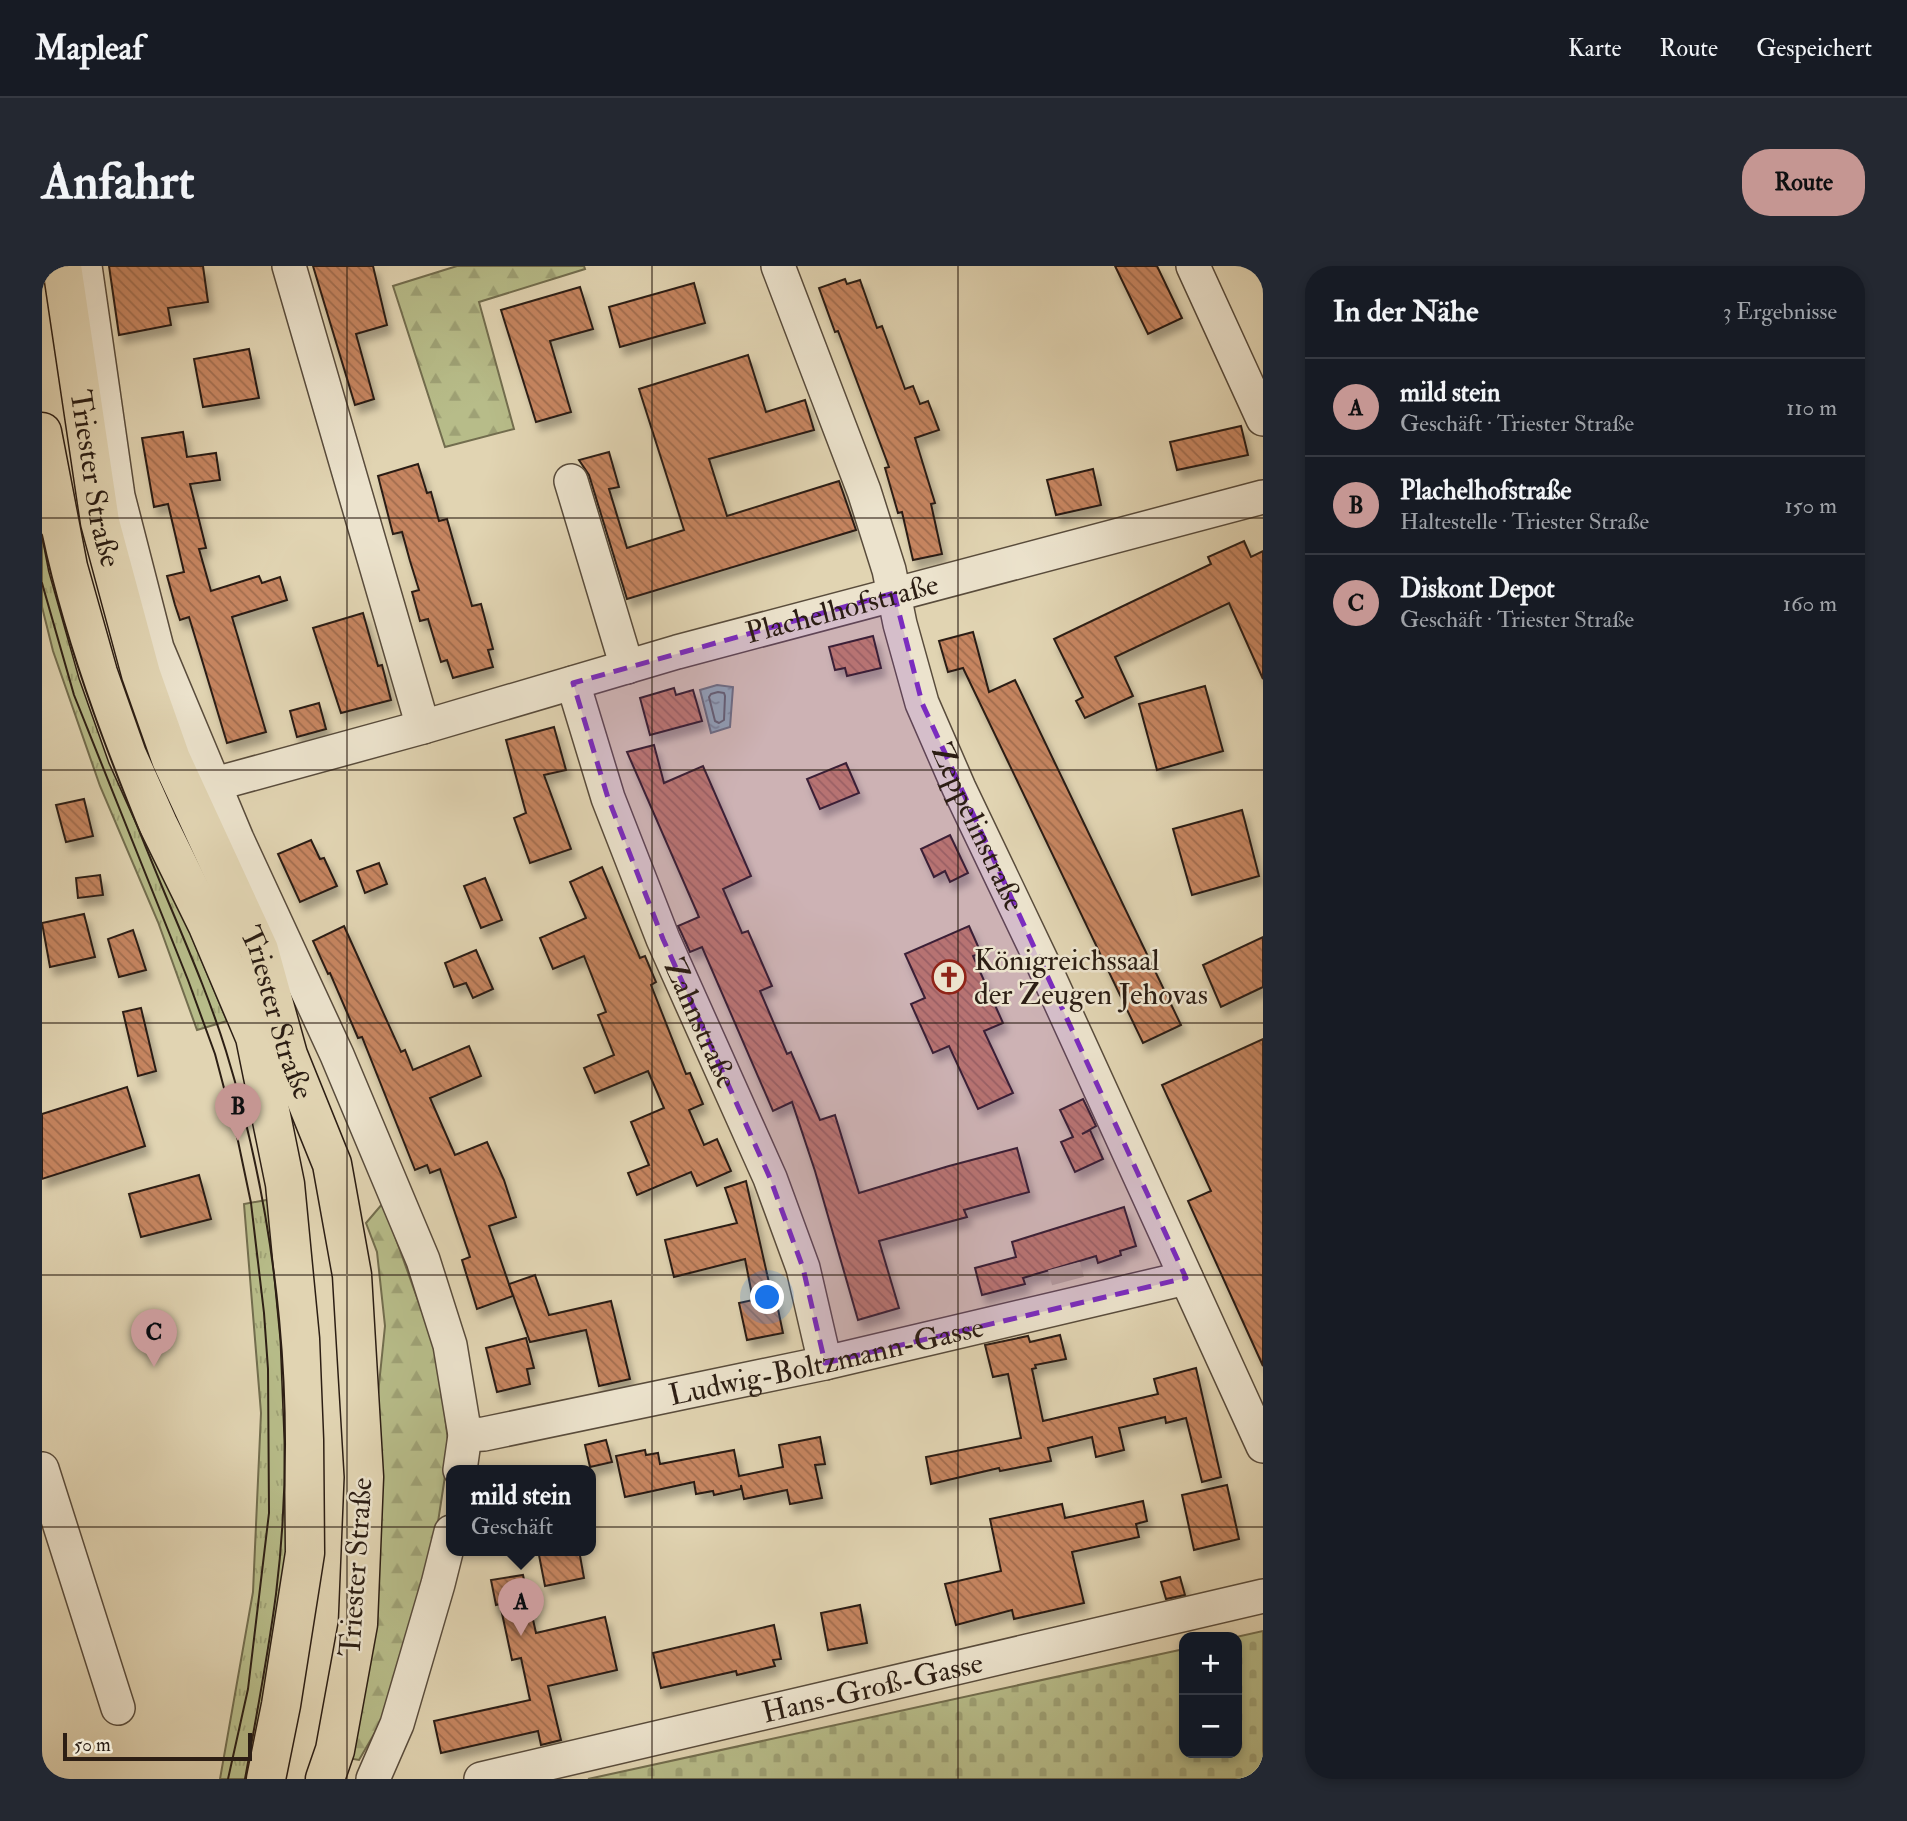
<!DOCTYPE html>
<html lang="de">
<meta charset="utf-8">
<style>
:root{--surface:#171b24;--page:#242831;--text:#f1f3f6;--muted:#9ea1a6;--line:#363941;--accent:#c59692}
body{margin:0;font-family:"IM FELL Double Pica",serif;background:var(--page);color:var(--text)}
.controls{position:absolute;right:21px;bottom:21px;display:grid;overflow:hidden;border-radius:14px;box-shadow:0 4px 10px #0003}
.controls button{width:63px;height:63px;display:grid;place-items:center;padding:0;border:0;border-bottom:2px solid var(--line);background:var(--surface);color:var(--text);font:35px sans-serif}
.scale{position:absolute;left:21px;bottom:18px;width:189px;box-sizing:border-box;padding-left:7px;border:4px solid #2c1e14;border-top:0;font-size:19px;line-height:24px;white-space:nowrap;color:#2c1e14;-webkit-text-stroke:5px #ece3cd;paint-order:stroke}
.you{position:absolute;left:726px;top:1032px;width:24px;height:24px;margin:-18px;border:5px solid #fff;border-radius:50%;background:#1a73e8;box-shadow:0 0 0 10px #1a73e833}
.badge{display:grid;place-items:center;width:46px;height:46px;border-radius:50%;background:var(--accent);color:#111;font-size:23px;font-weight:700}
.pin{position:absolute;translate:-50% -58px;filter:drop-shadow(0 2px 4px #0008)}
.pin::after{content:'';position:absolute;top:37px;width:24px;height:21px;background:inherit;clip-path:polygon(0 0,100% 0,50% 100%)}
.popup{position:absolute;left:404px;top:1199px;width:150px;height:91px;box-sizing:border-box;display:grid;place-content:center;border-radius:14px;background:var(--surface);filter:drop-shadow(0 2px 5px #0005);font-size:23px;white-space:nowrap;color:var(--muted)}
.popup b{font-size:26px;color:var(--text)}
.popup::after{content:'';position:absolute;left:50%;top:100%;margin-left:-14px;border:14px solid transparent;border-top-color:var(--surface)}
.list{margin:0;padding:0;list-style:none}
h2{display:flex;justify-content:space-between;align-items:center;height:91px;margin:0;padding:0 28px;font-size:30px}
h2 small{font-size:23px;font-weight:400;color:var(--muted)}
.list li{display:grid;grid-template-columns:46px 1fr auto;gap:21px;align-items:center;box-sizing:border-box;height:98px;padding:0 28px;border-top:2px solid var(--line)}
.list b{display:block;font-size:26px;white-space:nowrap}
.list p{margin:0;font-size:23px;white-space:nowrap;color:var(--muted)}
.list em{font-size:23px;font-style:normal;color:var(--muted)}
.map{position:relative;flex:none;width:1221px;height:1513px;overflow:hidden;border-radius:28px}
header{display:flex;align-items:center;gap:42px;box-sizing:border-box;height:98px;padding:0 35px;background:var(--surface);border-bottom:2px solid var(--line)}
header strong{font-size:33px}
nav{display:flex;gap:38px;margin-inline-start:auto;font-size:24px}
.intro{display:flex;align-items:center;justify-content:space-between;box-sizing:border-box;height:168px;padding:0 42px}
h1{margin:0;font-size:49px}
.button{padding:18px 32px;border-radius:28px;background:var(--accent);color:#111;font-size:24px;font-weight:700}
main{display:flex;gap:42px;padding:0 42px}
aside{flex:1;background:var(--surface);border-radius:28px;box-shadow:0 4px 10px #0003}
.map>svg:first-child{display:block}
.grass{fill:url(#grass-tufts);stroke:#726d4e;stroke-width:2}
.forest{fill:url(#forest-firs);stroke:#726d4e;stroke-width:2}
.cemetery{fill:url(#cemetery-stones);stroke:#726d4e;stroke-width:2}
.water{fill:url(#water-ripples);stroke:#6b7a73;stroke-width:2}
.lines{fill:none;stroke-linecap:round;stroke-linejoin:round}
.shore{stroke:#606a63;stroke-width:2}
.building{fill:url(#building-back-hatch);stroke:#2c1e14;stroke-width:2;filter:url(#shadow)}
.minor-tunnel{stroke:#bdb092;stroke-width:33;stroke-dasharray:33 17;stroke-linecap:butt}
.minor-casing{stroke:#594c3c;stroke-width:36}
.major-casing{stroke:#2c1e14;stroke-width:41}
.minor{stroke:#ece3cd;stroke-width:33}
.major{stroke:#e1d4b2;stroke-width:38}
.tram{stroke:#2c1e14;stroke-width:2}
.marked{fill:#7b2cbf;fill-opacity:0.2;stroke:#7b2cbf;stroke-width:5;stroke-dasharray:14 9;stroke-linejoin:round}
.grid{fill:none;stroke:#2c1e14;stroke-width:2;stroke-opacity:0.55}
.labels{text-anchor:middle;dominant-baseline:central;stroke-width:5;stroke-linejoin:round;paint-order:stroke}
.street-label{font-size:30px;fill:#2c1e14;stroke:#ece3cd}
.poi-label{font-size:30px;fill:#2c1e14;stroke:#ece3cd;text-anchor:start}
</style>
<header>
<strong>Mapleaf</strong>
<nav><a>Karte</a><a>Route</a><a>Gespeichert</a></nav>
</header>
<div class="intro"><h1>Anfahrt</h1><a class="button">Route</a></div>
<main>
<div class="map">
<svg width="1221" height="1513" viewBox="0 0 1221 1513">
<defs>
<pattern id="grass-tufts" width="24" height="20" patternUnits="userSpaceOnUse" patternTransform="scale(1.75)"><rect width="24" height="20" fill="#b7bc89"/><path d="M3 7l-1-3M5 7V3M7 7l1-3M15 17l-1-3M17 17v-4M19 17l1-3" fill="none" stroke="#9ea175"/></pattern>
<pattern id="forest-firs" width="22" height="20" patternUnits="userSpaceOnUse" patternTransform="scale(1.75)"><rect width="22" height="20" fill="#b7bc89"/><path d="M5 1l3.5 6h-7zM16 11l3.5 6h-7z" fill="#9ea175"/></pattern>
<pattern id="cemetery-stones" width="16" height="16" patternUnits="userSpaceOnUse" patternTransform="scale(1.75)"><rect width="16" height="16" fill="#b7bc89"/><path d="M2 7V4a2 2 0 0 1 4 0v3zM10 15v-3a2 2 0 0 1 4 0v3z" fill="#9ea175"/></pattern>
<pattern id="water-ripples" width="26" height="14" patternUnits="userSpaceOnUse" patternTransform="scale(1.75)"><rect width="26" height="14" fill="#95b7b2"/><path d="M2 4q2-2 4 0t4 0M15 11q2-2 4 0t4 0" fill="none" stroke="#7a9490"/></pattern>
<pattern id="building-back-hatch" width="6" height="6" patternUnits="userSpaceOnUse" patternTransform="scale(1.75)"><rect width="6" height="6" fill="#c68560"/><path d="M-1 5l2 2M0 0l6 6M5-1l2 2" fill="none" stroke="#a16c4e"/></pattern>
<filter id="shadow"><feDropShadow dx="4.5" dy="8" stdDeviation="3.5" flood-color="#0004"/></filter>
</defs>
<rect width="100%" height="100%" fill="#e1d4b2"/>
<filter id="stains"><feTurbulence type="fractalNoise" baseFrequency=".00286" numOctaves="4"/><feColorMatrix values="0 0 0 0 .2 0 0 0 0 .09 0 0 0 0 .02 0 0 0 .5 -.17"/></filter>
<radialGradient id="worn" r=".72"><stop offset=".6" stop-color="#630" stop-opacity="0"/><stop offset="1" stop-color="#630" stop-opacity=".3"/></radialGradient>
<g class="grass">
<polygon points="0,217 141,650 185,755 155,764 116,656 58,520 11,385 0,341"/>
<polygon points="230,933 250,1228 242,1314 208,1513 178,1513 211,1326 219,1147 202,938"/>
</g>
<g class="forest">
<polygon points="415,0 542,0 543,3 437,36 472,163 403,181 351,20"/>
<polygon points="341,937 396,1090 407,1184 389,1302 356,1427 317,1494 305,1492 331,1177 343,1060 335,986 324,957"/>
</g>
<polygon class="cemetery" points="1221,1365 1221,1513 546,1513 1142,1383 1142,1487 1195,1487 1194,1371"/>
<polygon class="water" points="675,419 691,421 688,461 669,467 658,424"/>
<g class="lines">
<polygon class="shore" points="676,426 682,427 683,430 682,454 677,457 673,455 667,431 669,428"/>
</g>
<g class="building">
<polygon points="67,0 161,0 166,36 126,42 129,59 77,69"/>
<polygon points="271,0 331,0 345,59 314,68 332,133 313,139"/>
<polygon points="1073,0 1115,0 1140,52 1106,68"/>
<polygon points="803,13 805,18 818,14 835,62 840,60 863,123 871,120 878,138 886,135 897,164 873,172 893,237 889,238 900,288 871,294 860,246 856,247 843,202 847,201 796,65 793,66 777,22"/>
<polygon points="652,17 663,57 578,81 567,41"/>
<polygon points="538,21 551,63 508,75 529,146 494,156 459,44"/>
<polygon points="207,83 217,132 161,141 152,93"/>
<polygon points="706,89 724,146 763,134 772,164 667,193 685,250 797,215 814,264 585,333 547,209 537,194 567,186 577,221 567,223 585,282 642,264 597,123"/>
<polygon points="1199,160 1206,189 1135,204 1128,176"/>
<polygon points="141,166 145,191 174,187 178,214 148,218 164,282 157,283 169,325 217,310 220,317 238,311 245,334 190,351 224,466 185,477 147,351 138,354 133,339 125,310 142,306 126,238 112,241 100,172"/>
<polygon points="376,198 385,227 389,226 397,255 405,253 430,340 439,338 451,383 446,384 451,401 411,412 405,394 399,396 386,353 378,355 370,326 377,324 368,295 360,266 351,268 336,210"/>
<polygon points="1051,203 1059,239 1014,249 1005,214"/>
<polygon points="1202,275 1209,291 1221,285 1221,413 1187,337 1073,391 1091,430 1043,452 1034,435 1041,431 1012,373 1169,298 1166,291"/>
<polygon points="321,347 336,400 340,399 349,434 299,447 271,362"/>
<polygon points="931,366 947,426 973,414 1139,759 1101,777 921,402 906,406 897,375"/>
<polygon points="831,370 839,402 805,410 803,402 793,404 787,381"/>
<polygon points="1163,420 1181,485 1115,504 1097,438"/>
<polygon points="632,422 634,429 651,424 660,455 608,469 598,432"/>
<polygon points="277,437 284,463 255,471 248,445"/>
<polygon points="512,461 524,504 502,509 529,583 488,597 472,552 484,547 464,474"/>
<polygon points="612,479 622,517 661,500 709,610 681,623 700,667 706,665 730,720 718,725 745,788 749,786 778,854 793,849 817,927 907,900 975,882 987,926 922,944 925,951 837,975 857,1042 816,1054 773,905 750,836 731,845 660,681 648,686 639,666 636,660 657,651 585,486"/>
<polygon points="804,497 817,527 778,543 765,513"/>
<polygon points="42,533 51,570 24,576 14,539"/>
<polygon points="1200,544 1217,610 1150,629 1131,563"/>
<polygon points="908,569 926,607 908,616 903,605 892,611 879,583"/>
<polygon points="269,574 278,593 282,592 295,620 258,636 236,588"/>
<polygon points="337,597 345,618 323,627 315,605"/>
<polygon points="560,601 598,692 603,690 614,716 609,719 644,808 648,807 661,838 647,844 662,879 675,873 689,905 655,920 649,906 595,929 586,907 607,899 589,856 622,842 606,805 553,827 542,802 572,789 556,749 564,746 542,690 511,703 498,672 544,652 528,616"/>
<polygon points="58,609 61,629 36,632 34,612"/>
<polygon points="443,612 460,654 439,662 422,620"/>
<polygon points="42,648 53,691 8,701 0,657"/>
<polygon points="302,660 359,786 363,784 371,804 427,780 439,810 388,832 413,889 445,876 462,914 474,951 447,960 471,1030 435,1043 420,994 428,991 398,903 388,907 385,899 373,904 320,771 316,772 288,707 286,708 271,675"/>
<polygon points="927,660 939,687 931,690 961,757 942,765 971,827 936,843 907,780 891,787 869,738 883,732 863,688"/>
<polygon points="91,664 104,704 77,711 66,673"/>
<polygon points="1221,671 1221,721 1179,741 1161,699"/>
<polygon points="434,684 451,723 431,732 424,717 412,721 403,697"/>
<polygon points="99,742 114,805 96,810 81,746"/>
<polygon points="1221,773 1221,1100 1146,935 1169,925 1120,819"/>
<polygon points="85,821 103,880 0,913 0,848"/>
<polygon points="1041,833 1054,860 1040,868 1048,864 1061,893 1033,906 1019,876 1031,871 1018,844"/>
<polygon points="157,909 169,953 99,971 87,928"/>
<polygon points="704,915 730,1030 733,1029 741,1067 705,1074 697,1037 711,1034 703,993 632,1011 623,974 695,957 683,922"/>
<polygon points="1082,941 1094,980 1078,985 1079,989 1056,997 1054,990 981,1012 983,1018 940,1029 933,1002 974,991 970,976"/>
<polygon points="493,1009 507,1049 569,1035 588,1113 557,1120 544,1064 488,1076 467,1018"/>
<polygon points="1018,1069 1024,1093 993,1099 994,1102 990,1103 1001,1155 1116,1128 1112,1113 1154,1102 1179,1211 1160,1216 1144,1152 1124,1157 1123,1151 1077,1162 1082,1184 1054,1191 1050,1171 1006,1182 1009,1195 958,1205 957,1202 889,1218 884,1191 979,1172 966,1108 951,1111 943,1079 986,1070 988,1076"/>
<polygon points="484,1072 492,1102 485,1103 488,1118 455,1126 444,1082"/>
<polygon points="778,1171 783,1198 773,1199 780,1232 748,1238 745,1224 702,1233 699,1219 699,1223 672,1229 671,1225 654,1228 652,1216 583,1231 574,1190 603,1184 604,1189 616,1187 618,1198 692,1184 697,1210 741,1201 737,1179"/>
<polygon points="564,1174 570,1196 548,1201 543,1179"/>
<polygon points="1185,1219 1197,1273 1152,1284 1140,1229"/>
<polygon points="1101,1235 1105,1255 1094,1258 1097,1271 1030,1286 1042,1337 972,1353 970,1344 914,1359 903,1318 959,1305 948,1253 1020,1238 1023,1252"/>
<polygon points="496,1284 537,1284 542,1312 503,1320"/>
<polygon points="481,1309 494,1367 563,1351 575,1404 506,1420 519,1474 499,1479 496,1465 399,1487 392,1455 488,1434 479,1392 470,1394 458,1338 454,1339 449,1314"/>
<polygon points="1138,1311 1143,1329 1124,1333 1119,1316"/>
<polygon points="818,1339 825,1377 786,1384 779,1347"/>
<polygon points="732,1359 739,1393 731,1394 733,1400 695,1409 694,1405 619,1422 611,1387"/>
</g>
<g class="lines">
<polyline class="minor-tunnel" points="1022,1000 1026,1015"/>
<defs>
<g id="minor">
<polyline points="43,0 76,230 115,382 195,573 295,789 381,994 408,1079 423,1169 418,1204"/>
<polyline points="247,0 381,461"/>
<path id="s1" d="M 736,0 L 822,225 L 847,304 L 858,358 L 880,437 L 917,522 L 1001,698 L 1221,1180"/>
<polyline points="1151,0 1221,153"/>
<polyline points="529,215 585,401"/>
<path id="s2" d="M 531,417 L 566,532 L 621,673 L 728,912 L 761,1002 L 783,1097"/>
<path id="s3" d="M 173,518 L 381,461 L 635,386 L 1221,231"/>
<path id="s4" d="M 423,1169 L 442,1168 L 783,1097 L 1144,1012"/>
<polyline points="0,1203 76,1442"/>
<polyline points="331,1513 355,1458 396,1318 409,1266"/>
<path id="s5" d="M 439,1513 L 1221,1330"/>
</g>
<g id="major">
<path id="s6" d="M 20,0 L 58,256 L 99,408 L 129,493 L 217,684 L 246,789 L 290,898 L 310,1009 L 322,1211 L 316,1358 L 293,1484 L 283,1513"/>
<polyline points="0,166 26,301 56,407 85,489 116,558 166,660 213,771 243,918 258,1073 262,1174 263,1287 239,1439 224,1513"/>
</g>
</defs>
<use href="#minor" class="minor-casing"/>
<use href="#major" class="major-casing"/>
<use href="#minor" class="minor"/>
<use href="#major" class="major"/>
<g class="tram">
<path d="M 0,269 C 26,391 73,507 121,623 C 143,676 167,730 184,785 C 237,958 256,1148 234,1328 C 226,1390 214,1452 203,1513"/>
<polyline points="0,317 32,429 146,714 173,788 196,875 209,937 222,1047 226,1103 227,1247 206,1423 186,1513"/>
</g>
</g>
<path class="marked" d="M 852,327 L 880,437 L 1144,1012 L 783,1097 L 761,1002 L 728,912 L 621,673 L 566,532 L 531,417 Z"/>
<path class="grid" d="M 305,0 L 305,1513M 610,0 L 610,1513M 916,0 L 916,1513M 0,252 L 1221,252M 0,504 L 1221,504M 0,757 L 1221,757M 0,1009 L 1221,1009M 0,1261 L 1221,1261"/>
<defs>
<symbol id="church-ring" viewBox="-11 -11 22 22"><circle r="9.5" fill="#ece3cd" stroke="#8f2418" stroke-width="1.5"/><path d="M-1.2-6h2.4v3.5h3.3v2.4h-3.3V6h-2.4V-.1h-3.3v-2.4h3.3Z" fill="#8f2418"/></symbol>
</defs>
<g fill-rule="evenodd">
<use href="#church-ring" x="888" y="692" width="38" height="38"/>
</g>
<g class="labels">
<g class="street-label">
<text stroke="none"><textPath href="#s6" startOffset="215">Triester Straße</textPath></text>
<text stroke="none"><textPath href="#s3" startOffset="651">Plachelhofstraße</textPath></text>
<text stroke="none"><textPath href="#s1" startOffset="597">Zeppelinstraße</textPath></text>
<text stroke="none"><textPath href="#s6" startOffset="782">Triester Straße</textPath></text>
<text stroke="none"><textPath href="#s2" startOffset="364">Zahnstraße</textPath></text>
<text stroke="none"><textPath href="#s4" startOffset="369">Ludwig-Boltzmann-Gasse</textPath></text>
<text transform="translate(314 1301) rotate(-86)">Triester Straße</text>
<text stroke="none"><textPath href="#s5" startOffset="402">Hans-Groß-Gasse</textPath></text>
</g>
<g class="poi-label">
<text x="932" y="694">Königreichssaal<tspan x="932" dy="34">der Zeugen Jehovas</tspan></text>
</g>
</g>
<rect width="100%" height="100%" filter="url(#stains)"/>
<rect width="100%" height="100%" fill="url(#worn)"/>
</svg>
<div class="controls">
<button>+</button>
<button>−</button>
</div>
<div class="scale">50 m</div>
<div class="you"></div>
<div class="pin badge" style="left:479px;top:1370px">A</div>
<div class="popup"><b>mild stein</b>Geschäft</div>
<div class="pin badge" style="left:196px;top:875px">B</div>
<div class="pin badge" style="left:112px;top:1101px">C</div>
</div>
<aside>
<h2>In der Nähe<small>3 Ergebnisse</small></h2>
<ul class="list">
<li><span class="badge">A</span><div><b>mild stein</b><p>Geschäft · Triester Straße</p></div><em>110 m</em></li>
<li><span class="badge">B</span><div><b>Plachelhofstraße</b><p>Haltestelle · Triester Straße</p></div><em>150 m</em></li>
<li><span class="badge">C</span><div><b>Diskont Depot</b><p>Geschäft · Triester Straße</p></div><em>160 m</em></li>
</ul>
</aside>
</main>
